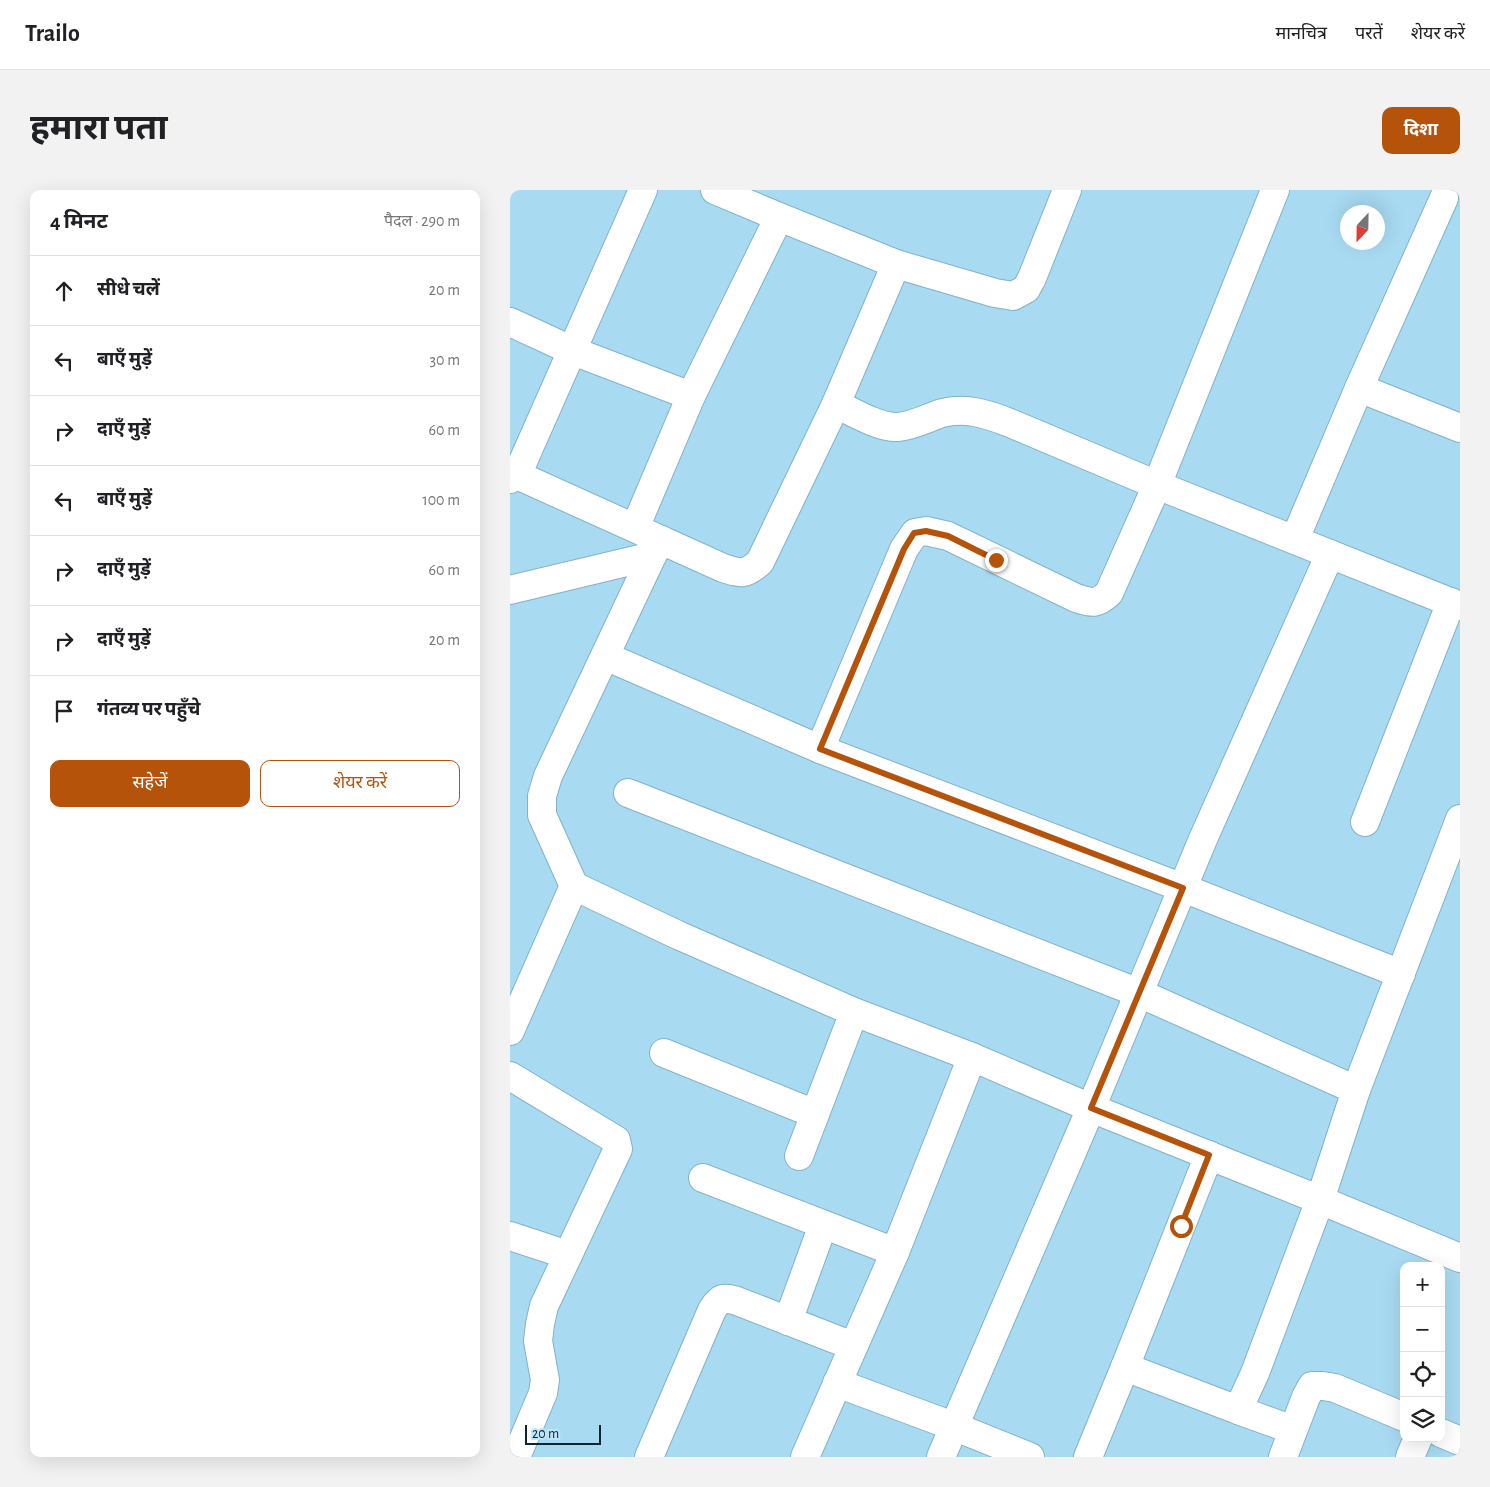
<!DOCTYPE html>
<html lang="hi">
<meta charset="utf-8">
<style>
:root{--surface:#fff;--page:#f2f2f2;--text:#202124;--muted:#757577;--line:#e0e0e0;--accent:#b45309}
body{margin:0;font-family:"Alegreya Sans","Noto Sans Devanagari",sans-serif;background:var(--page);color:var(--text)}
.controls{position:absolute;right:15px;bottom:15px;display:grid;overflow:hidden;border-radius:10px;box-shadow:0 5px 20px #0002}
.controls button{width:45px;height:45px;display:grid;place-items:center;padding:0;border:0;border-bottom:1px solid var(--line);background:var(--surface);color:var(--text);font:25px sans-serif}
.compass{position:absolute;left:830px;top:15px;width:45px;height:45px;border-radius:50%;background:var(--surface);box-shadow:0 5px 20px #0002;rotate:202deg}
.scale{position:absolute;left:15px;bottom:12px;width:76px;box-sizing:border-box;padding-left:5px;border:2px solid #12252e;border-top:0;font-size:14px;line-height:18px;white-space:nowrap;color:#12252e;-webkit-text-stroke:4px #bee5f9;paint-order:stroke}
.stop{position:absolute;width:15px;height:15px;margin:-11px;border:4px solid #b45309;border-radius:50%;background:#fff}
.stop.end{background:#b45309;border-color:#fff;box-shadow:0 1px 5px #0008}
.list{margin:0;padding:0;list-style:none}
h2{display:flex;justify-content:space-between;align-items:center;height:65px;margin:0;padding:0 20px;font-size:21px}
h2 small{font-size:16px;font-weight:400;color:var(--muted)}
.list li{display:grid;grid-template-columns:32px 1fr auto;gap:15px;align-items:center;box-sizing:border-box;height:70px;padding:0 20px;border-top:1px solid var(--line)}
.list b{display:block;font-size:19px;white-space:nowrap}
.list em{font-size:16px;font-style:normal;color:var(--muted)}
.actions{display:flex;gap:10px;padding:15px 20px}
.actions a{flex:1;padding:11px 0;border:1px solid var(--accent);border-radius:10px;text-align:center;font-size:18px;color:var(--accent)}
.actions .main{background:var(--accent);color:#fff}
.icon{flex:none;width:28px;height:28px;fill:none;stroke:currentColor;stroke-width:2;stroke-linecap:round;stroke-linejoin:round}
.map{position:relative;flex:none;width:950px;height:1267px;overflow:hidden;border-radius:10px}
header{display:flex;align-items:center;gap:30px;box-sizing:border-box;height:70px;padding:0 25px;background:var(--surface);border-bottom:1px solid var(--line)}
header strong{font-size:24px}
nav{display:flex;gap:28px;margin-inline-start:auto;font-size:18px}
.intro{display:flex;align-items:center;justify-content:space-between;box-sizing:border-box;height:120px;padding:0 30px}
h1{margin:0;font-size:35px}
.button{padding:12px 22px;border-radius:10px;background:var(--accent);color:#fff;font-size:18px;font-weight:700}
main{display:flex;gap:30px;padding:0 30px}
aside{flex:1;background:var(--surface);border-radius:10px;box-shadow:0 5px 20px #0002}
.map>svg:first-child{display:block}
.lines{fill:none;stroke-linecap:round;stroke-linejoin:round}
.street-casing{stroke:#81b2c9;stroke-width:30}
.street{stroke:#fff;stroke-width:28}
.route{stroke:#b45309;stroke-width:6}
</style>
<header>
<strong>Trailo</strong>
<nav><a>मानचित्र</a><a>परतें</a><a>शेयर करें</a></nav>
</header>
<div class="intro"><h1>हमारा पता</h1><a class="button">दिशा</a></div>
<main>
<aside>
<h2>4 मिनट<small>पैदल · 290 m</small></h2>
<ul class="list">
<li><svg class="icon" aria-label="ahead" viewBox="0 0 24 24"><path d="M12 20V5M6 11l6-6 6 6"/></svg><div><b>सीधे चलें</b></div><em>20 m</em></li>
<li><svg class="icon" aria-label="left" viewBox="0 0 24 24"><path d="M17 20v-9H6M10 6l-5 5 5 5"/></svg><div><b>बाएँ मुड़ें</b></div><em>30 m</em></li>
<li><svg class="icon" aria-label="right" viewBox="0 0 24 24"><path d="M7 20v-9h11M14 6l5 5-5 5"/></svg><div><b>दाएँ मुड़ें</b></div><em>60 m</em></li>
<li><svg class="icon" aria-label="left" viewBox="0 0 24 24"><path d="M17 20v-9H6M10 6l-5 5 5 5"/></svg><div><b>बाएँ मुड़ें</b></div><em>100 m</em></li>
<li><svg class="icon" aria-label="right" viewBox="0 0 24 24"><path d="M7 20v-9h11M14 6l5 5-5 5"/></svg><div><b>दाएँ मुड़ें</b></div><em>60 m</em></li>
<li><svg class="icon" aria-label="right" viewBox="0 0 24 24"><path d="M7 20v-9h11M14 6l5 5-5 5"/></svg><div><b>दाएँ मुड़ें</b></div><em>20 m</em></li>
<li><svg class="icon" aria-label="arrive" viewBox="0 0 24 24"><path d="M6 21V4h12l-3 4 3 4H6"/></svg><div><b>गंतव्य पर पहुँचे</b></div></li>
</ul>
<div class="actions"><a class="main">सहेजें</a><a>शेयर करें</a></div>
</aside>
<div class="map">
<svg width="950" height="1267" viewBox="0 0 950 1267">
<rect width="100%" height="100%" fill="#a8daf2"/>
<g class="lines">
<defs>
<g id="street">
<polyline points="386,74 485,103 503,106 516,99 522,88 557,0"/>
<polyline points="0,132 63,161 181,206 269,27"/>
<polyline points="849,198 950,238"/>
<path d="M 326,214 C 343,222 369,238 388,237 C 403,236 417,228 432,223 C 456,217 477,224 500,233 L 647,295 L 950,416"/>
<polyline points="7,285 133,0"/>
<path d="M 0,289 L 7,285 L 213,378 C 232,384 235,385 250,372 L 326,214 L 386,74 L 269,27 L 205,0"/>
<polyline points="125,338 181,206"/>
<polyline points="785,349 849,198 934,8"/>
<polyline points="151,350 142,366 38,586 32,606 32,625 64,696 170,746 344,822 462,867 581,918 431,1267"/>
<polyline points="820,364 693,649 581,918 810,1010 950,1068"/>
<polyline points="0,400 142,366"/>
<polyline points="95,466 310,559 673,698 891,784"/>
<path d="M 310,559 L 394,359 L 405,343 L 416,341 L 438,346 L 566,408 C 582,413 586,415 599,403 L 647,295 L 765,0"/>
<polyline points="118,603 629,803 846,900"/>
<polyline points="855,632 941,412"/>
<polyline points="0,841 64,696"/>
<polyline points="154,863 305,924"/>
<polyline points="0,886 106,950 108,959 34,1116 30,1134 28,1151 35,1190 33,1203 6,1267"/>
<polyline points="289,966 344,822"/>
<polyline points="193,988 385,1062"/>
<polyline points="0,1046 58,1065"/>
<polyline points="278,1131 313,1035"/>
<polyline points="615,1177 728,1220 745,1183 810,1010 846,900 950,629"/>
<polyline points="327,1193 443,1236 520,1267"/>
<polyline points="728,1220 783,1240"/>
<polyline points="931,1243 950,1251"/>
<path d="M 139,1267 L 202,1120 C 210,1107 213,1107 227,1111 L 343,1156"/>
<polyline points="295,1267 385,1062 462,867"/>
<polyline points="578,1267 615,1177 699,965"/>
<polyline points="773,1267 796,1207 802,1196 813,1196 825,1198 894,1227"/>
<polyline points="900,1267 908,1248"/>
</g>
</defs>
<use href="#street" class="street-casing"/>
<use href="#street" class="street"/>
</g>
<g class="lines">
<polyline class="route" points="486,370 438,346 416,341 404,343 394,359 310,559 673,698 581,918 699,965 671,1036"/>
</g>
</svg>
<div class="controls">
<button>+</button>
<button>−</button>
<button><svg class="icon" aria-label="locate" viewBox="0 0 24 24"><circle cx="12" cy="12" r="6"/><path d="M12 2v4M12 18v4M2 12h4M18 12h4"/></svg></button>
<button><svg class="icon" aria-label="layers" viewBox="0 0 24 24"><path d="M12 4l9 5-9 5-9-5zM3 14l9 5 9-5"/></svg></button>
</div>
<svg class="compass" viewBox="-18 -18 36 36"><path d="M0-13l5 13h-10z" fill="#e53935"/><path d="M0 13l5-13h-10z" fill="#757577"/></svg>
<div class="scale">20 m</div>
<div class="stop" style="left:671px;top:1036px"></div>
<div class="stop end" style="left:486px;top:370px"></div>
</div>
</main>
